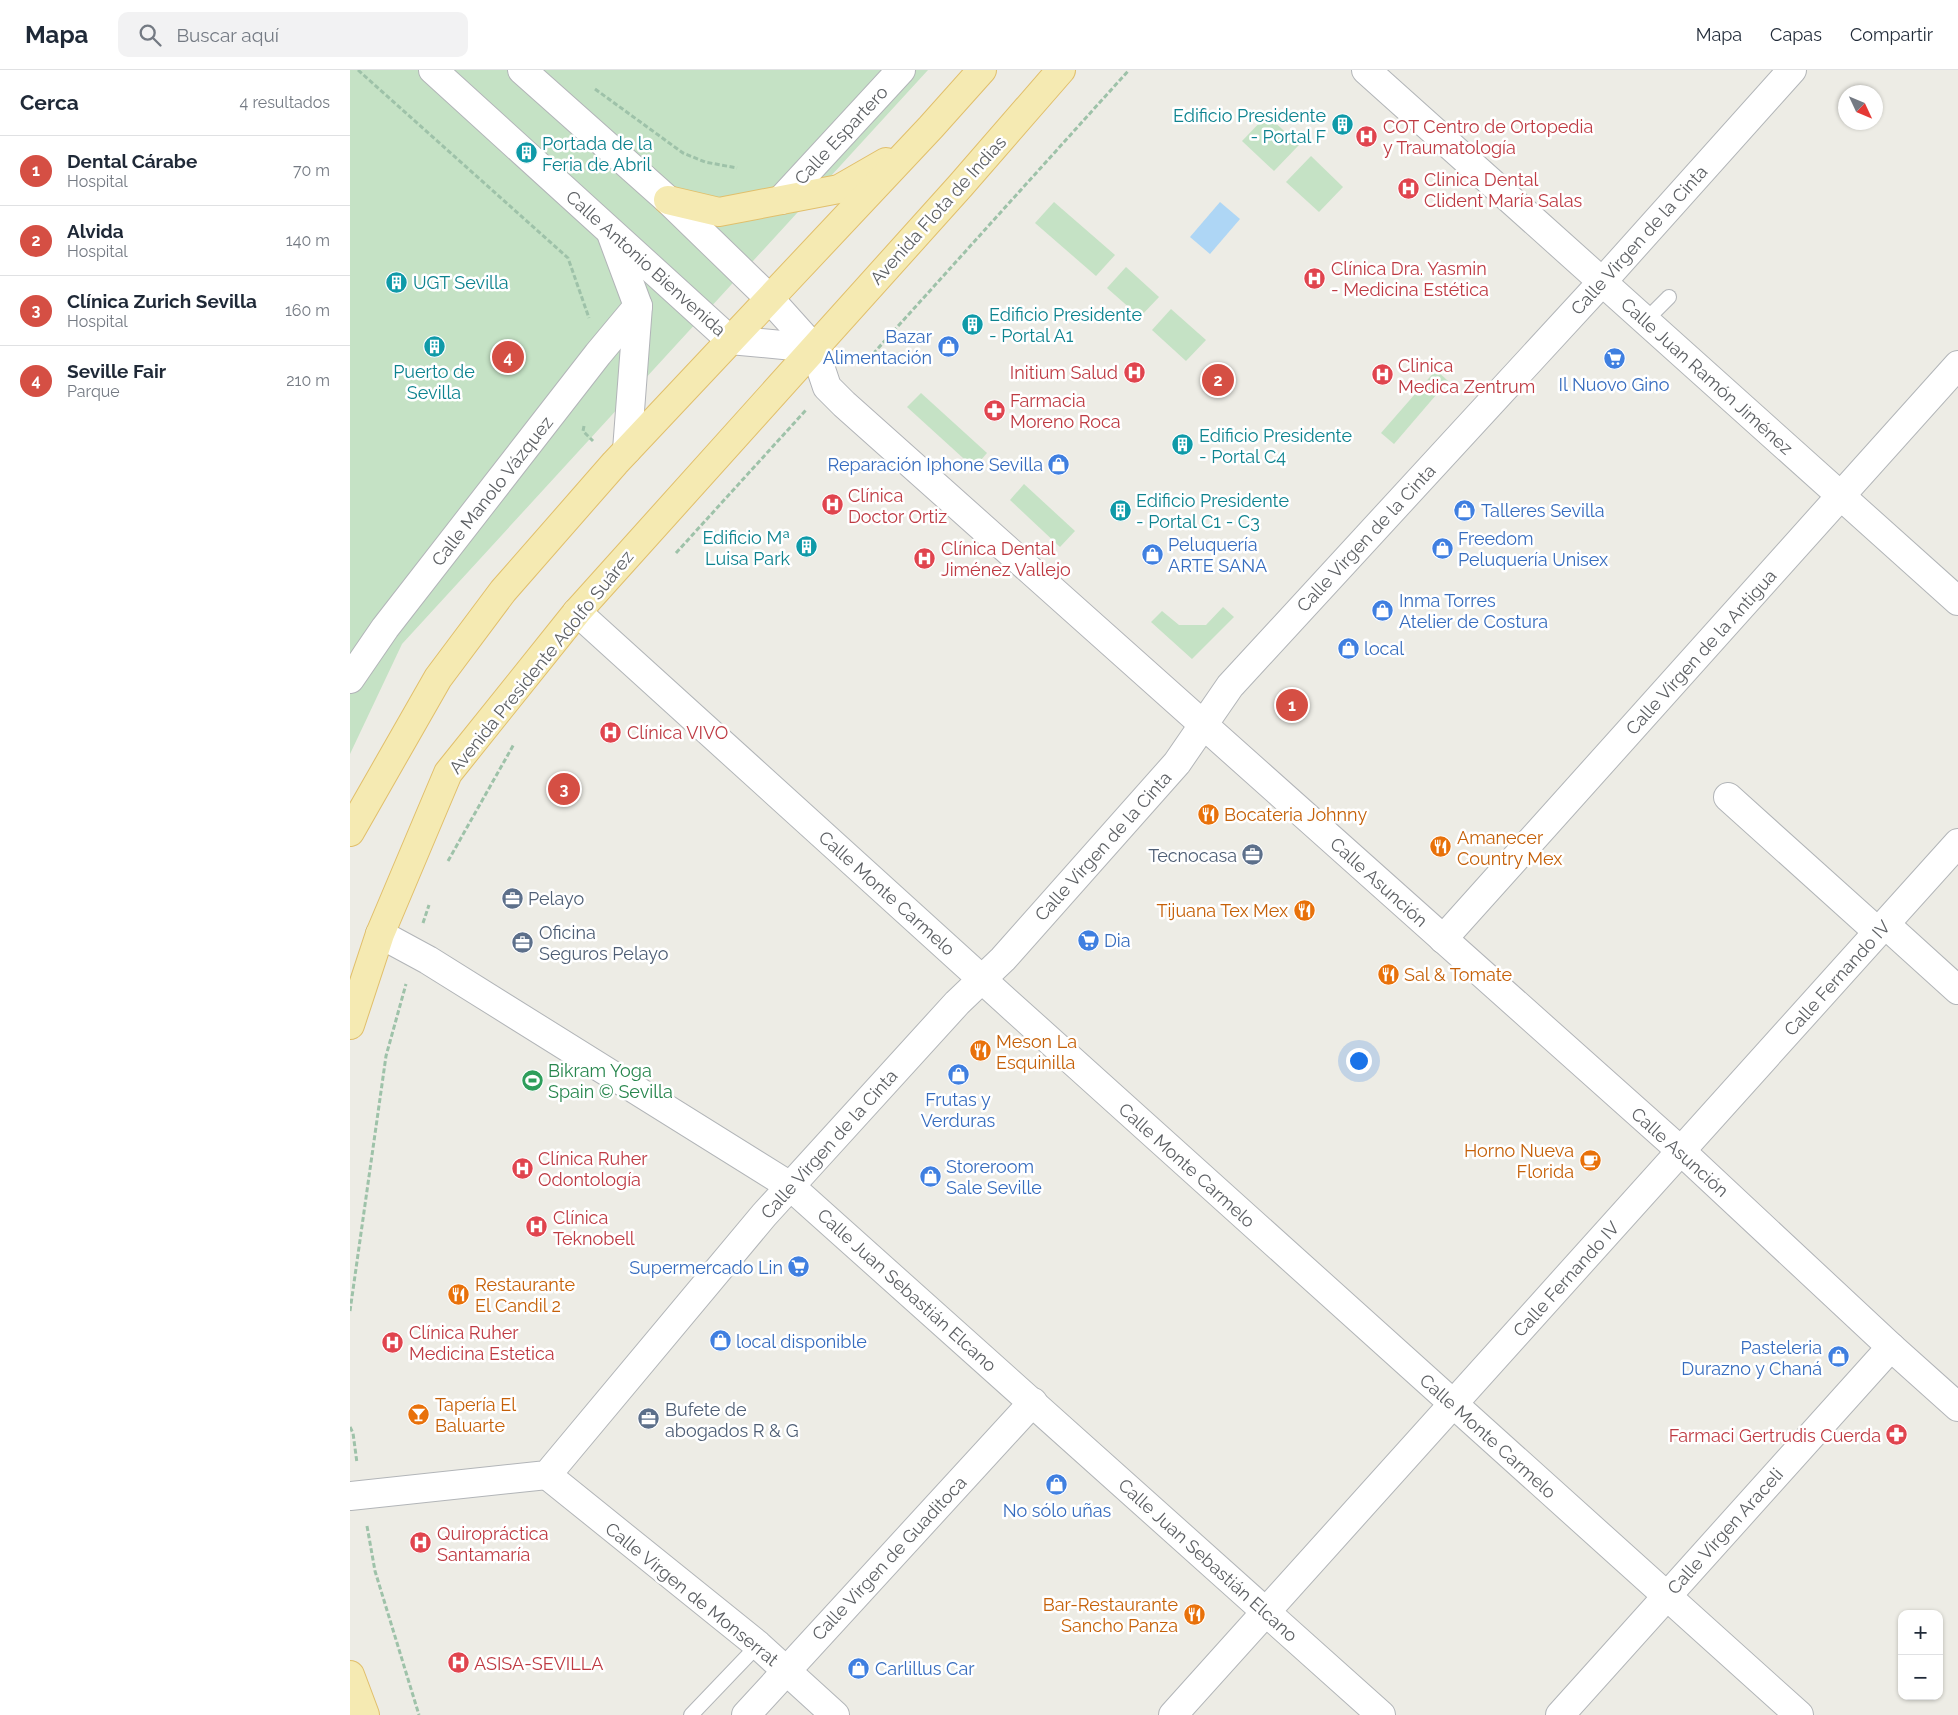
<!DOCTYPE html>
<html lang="es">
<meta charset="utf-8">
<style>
:root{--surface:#fff;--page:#f2f2f3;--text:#1f2937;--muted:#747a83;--line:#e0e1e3;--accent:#d54f44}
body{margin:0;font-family:Raleway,sans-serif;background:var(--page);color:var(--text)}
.controls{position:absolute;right:15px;bottom:15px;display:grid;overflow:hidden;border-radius:10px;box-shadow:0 1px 4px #0004}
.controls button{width:45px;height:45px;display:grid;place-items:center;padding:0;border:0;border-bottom:1px solid var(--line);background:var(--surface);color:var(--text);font:25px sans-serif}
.compass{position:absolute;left:1488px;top:15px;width:45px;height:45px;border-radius:50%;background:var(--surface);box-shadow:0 1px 4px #0004;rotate:134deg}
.you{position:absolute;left:1008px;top:990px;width:18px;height:18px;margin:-12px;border:4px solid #fff;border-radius:50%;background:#1a73e8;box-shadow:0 0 0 8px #1a73e833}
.badge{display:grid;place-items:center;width:32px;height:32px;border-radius:50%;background:var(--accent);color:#fff;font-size:16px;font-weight:700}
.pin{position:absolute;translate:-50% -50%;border:2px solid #fff;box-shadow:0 1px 5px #0006}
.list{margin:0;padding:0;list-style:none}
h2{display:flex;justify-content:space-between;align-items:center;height:65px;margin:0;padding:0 20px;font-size:21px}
h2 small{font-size:16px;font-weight:400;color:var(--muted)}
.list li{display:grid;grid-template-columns:32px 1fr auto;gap:15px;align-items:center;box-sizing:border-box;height:70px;padding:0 20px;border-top:1px solid var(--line)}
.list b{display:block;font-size:19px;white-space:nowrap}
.list p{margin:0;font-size:16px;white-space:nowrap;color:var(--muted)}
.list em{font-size:16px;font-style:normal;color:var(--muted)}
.icon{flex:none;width:28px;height:28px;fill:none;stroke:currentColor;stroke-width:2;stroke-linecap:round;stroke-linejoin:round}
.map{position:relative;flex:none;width:1608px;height:1645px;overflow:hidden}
header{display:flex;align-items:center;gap:30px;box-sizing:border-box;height:70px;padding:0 25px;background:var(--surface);border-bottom:1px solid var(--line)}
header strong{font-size:24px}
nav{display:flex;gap:28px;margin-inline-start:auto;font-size:18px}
.search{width:350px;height:45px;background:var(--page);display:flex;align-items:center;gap:12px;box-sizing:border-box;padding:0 18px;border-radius:10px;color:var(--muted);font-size:19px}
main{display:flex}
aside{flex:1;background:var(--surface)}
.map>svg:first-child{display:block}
.green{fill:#c5e2c5}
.water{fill:#aed6f5}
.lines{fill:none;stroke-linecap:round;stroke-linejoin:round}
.lane-casing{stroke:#b2b5b8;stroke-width:16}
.street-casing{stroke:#b2b5b8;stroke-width:30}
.secondary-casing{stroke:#b2b4b8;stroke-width:30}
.primary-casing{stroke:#e1bf6b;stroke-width:30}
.path{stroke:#9ec2a9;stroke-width:3;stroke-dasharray:5 2.5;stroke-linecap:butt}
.lane{stroke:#fff;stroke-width:14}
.street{stroke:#fff;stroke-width:28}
.secondary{stroke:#fff;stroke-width:28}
.primary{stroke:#f5eab2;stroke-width:28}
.labels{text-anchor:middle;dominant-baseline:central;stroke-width:5;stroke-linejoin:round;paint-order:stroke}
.culture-label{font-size:18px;fill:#0d838f;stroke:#fff;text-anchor:start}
.health-label{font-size:18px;fill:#be3a42;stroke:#fff;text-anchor:start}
.street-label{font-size:18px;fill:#5d6064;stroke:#fff}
.shop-label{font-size:18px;fill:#366cbe;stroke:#fff;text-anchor:start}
.food-label{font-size:18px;fill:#c56008;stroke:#fff;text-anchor:start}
.service-label{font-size:18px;fill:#4e5e75;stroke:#fff;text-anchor:start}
.leisure-label{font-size:18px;fill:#27864d;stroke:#fff;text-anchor:start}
</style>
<header>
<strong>Mapa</strong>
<div class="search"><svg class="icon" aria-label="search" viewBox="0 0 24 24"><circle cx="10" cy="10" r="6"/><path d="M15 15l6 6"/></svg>Buscar aquí</div>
<nav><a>Mapa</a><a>Capas</a><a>Compartir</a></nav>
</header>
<main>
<aside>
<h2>Cerca<small>4 resultados</small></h2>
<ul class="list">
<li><span class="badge">1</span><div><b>Dental Cárabe</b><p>Hospital</p></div><em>70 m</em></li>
<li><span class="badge">2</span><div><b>Alvida</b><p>Hospital</p></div><em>140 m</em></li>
<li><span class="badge">3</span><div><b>Clínica Zurich Sevilla</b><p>Hospital</p></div><em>160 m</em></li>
<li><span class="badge">4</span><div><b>Seville Fair</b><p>Parque</p></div><em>210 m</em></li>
</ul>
</aside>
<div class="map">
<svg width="1608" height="1645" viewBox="0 0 1608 1645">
<rect width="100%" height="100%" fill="#edece5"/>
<g class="green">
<polygon points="0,0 578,0 52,574 0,684"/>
<polygon points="917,45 949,75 924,101 892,71"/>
<polygon points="961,86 993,117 969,142 936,112"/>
<polygon points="704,132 765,185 746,206 685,153"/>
<polygon points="776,197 809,227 790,247 757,218"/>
<polygon points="821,239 856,270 836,291 802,260"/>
<polygon points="1086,300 1098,311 1044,374 1031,363"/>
<polygon points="571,323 637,383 624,398 557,337"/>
<polygon points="674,414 725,461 710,477 660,430"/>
<polygon points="873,537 884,547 842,589 801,552 812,541 829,555 856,555"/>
</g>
<polygon class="water" points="870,132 890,149 860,184 840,167"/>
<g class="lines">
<defs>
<g id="lane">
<polyline points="1296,250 1319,227"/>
<polyline points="341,1645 408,1575"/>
</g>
<g id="street">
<polyline points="1016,0 1608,531"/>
<polyline points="431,130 551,0"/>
<polyline points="227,542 657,932 1449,1645"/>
<polyline points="0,609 35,558 248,284 288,236"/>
<polyline points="1378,727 1528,862"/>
<polyline points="1535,854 1608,920"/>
<polyline points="30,864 78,890 440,1116 1031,1645"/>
<polyline points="1093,869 1608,295"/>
<polyline points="197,1405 408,1575 485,1645"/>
<polyline points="0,1426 197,1405 414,1145 607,933 653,889 827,693 880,616 1252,212 1442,0"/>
<polyline points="396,1645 683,1332"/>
<polyline points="823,1645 1608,773"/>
<polyline points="1210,1645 1541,1277"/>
</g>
<g id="secondary">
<polyline points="83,0 380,270 464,278"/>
<polyline points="172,0 318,130 419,228 464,278 477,317 494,334 1331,1081 1541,1277 1608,1337"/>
<polyline points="262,166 288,236 277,380"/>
</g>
<g id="primary">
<polyline points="318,130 369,142 489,119 536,92"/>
<polyline points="0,762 88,608 153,521 265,393 581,57 632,0"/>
<polyline points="0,955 30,864 98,703 227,542 611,115 711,0"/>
<polyline points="0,1605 15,1645"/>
</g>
</defs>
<use href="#lane" class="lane-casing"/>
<use href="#street" class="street-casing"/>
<use href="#secondary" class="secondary-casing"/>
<use href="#primary" class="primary-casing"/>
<g class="path">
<polyline points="8,0 218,188 239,248"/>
<polyline points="245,19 333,83 355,92 387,98"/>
<polyline points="503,294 522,285 779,0"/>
<polyline points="234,356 233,361 243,371"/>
<polyline points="326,483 456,340"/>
<polyline points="98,791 164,674"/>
<polyline points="73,853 79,835"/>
<polyline points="0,1241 36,986 56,914"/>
<polyline points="0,1357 3,1363 7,1393"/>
<polyline points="17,1456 25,1501 69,1645"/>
</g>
<use href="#lane" class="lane"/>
<use href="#street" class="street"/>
<use href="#secondary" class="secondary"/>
<use href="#primary" class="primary"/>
</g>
<defs>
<symbol id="building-disc" viewBox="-11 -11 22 22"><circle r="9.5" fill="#0f9aa8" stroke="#fff"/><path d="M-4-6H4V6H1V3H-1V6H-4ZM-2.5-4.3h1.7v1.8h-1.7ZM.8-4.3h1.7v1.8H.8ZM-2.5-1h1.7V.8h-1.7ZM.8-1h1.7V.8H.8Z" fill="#fff"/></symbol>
<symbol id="hospital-disc" viewBox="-11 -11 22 22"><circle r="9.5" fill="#e0444e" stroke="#fff"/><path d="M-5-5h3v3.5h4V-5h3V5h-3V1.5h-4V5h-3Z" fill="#fff"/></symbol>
<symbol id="shop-disc" viewBox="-11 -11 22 22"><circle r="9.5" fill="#3f7fe0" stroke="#fff"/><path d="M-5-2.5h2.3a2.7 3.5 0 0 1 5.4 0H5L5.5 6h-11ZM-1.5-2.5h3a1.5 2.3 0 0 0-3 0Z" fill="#fff"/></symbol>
<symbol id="supermarket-disc" viewBox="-11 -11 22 22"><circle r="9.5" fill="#3f7fe0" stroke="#fff"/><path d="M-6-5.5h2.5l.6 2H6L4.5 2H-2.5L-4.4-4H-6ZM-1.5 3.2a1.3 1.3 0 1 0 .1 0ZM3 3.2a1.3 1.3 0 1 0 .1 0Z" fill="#fff"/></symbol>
<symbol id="pharmacy-disc" viewBox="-11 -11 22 22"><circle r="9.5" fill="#e0444e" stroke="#fff"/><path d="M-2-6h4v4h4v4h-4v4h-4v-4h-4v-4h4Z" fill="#fff"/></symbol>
<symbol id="restaurant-disc" viewBox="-11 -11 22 22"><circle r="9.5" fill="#e8710a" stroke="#fff"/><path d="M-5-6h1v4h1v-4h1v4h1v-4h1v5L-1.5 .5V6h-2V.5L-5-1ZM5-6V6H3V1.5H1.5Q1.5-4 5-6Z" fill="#fff"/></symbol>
<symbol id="office-disc" viewBox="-11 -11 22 22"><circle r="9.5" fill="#5c6f8a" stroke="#fff"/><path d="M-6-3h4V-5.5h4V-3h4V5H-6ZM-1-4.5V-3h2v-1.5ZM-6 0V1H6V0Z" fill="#fff"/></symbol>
<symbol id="stadium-disc" viewBox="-11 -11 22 22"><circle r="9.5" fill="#2e9e5b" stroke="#fff"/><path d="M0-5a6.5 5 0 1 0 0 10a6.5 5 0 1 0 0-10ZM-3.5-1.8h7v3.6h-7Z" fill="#fff"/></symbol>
<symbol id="cafe-disc" viewBox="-11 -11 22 22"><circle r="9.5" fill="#e8710a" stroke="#fff"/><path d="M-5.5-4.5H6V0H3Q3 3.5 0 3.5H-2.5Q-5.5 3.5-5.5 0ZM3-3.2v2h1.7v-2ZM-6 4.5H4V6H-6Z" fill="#fff"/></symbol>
<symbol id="bar-disc" viewBox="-11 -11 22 22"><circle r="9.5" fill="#e8710a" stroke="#fff"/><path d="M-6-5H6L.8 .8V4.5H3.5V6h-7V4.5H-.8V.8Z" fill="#fff"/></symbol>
</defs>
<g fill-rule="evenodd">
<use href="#building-disc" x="980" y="42" width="25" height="25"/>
<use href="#hospital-disc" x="1004" y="54" width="25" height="25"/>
<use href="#building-disc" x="164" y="70" width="25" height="25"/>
<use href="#hospital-disc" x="1046" y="106" width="25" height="25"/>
<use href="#hospital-disc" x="952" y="196" width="25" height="25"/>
<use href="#building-disc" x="34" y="200" width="25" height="25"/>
<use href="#building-disc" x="610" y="242" width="25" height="25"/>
<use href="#building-disc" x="72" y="264" width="25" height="25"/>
<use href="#shop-disc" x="586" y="264" width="25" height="25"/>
<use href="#supermarket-disc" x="1252" y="276" width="25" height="25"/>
<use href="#hospital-disc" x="772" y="290" width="25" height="25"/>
<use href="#hospital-disc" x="1020" y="292" width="25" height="25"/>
<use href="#pharmacy-disc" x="632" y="328" width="25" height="25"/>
<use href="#building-disc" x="820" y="362" width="25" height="25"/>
<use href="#shop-disc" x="696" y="382" width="25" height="25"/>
<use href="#hospital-disc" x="470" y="422" width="25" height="25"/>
<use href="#building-disc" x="758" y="428" width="25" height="25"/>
<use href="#shop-disc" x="1102" y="428" width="25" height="25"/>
<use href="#building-disc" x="444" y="464" width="25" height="25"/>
<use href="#shop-disc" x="1080" y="466" width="25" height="25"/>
<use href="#shop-disc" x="790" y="472" width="25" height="25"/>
<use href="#hospital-disc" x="562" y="476" width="25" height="25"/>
<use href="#shop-disc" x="1020" y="528" width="25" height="25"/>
<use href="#shop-disc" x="986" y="566" width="25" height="25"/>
<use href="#hospital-disc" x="248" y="650" width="25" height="25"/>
<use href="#restaurant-disc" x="846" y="732" width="25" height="25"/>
<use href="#restaurant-disc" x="1078" y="764" width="25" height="25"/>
<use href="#office-disc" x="890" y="772" width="25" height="25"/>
<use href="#office-disc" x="150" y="816" width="25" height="25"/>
<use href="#restaurant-disc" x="942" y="828" width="25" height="25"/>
<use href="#supermarket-disc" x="726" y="858" width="25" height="25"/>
<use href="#office-disc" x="160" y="860" width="25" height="25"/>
<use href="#restaurant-disc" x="1026" y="892" width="25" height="25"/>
<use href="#restaurant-disc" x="618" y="968" width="25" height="25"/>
<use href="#shop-disc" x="596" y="992" width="25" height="25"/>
<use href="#stadium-disc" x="170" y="998" width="25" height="25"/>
<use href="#cafe-disc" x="1228" y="1078" width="25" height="25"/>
<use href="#hospital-disc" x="160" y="1086" width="25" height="25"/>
<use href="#shop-disc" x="568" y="1094" width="25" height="25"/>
<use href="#hospital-disc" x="174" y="1144" width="25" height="25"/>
<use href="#supermarket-disc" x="436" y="1184" width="25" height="25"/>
<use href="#restaurant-disc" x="96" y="1212" width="25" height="25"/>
<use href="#shop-disc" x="358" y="1258" width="25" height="25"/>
<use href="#hospital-disc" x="30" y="1260" width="25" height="25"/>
<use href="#shop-disc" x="1476" y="1274" width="25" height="25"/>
<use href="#bar-disc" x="56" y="1332" width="25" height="25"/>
<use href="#office-disc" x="286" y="1336" width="25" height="25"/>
<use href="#pharmacy-disc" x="1534" y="1352" width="25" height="25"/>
<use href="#shop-disc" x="694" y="1402" width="25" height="25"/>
<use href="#hospital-disc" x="58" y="1460" width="25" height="25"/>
<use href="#restaurant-disc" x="832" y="1532" width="25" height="25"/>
<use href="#hospital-disc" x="96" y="1580" width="25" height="25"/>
<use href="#shop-disc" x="496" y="1586" width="25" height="25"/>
</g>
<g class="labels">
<g class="culture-label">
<text x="976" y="45" text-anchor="end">Edificio Presidente<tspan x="976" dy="21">- Portal F</tspan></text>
<text x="192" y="73">Portada de la<tspan x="192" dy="21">Feria de Abril</tspan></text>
<text x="63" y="212">UGT Sevilla</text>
<text x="639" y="244">Edificio Presidente<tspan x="639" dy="21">- Portal A1</tspan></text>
<text x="84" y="301" text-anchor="middle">Puerto de<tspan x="84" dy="21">Sevilla</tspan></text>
<text x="849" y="365">Edificio Presidente<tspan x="849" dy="21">- Portal C4</tspan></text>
<text x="786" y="430">Edificio Presidente<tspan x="786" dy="21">- Portal C1 - C3</tspan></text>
<text x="440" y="467" text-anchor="end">Edificio Mª<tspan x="440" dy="21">Luisa Park</tspan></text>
</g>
<g class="health-label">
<text x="1033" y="56">COT Centro de Ortopedia<tspan x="1033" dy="21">y Traumatología</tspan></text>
<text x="1074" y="109">Clinica Dental<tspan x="1074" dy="21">Clident María Salas</tspan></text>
<text x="981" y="198">Clínica Dra. Yasmin<tspan x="981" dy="21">- Medicina Estética</tspan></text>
<text x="1048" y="295">Clinica<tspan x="1048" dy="21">Medica Zentrum</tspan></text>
<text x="768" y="302" text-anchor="end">Initium Salud</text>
<text x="660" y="330">Farmacia<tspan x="660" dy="21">Moreno Roca</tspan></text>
<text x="498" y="425">Clínica<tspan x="498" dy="21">Doctor Ortiz</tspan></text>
<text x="591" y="478">Clínica Dental<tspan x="591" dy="21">Jiménez Vallejo</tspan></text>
<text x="277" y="662">Clínica VIVO</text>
<text x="188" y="1088">Clínica Ruher<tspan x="188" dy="21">Odontología</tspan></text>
<text x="203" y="1147">Clínica<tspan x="203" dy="21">Teknobell</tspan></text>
<text x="59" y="1262">Clínica Ruher<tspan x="59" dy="21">Medicina Estetica</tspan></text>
<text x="1531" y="1365" text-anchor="end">Farmaci Gertrudis Cuerda</text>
<text x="87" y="1463">Quiropráctica<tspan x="87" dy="21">Santamaría</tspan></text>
<text x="124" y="1593">ASISA-SEVILLA</text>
</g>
<g class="street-label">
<text transform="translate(491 65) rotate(-47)">Calle Espartero</text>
<text transform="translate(588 140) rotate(-48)">Avenida Flota de Indias</text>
<text transform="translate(1289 170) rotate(-48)">Calle Virgen de la Cinta</text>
<text transform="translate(296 193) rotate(42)">Calle Antonio Bienvenida</text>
<text transform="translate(1357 306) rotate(42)">Calle Juan Ramón Jiménez</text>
<text transform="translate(142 421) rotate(-52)">Calle Manolo Vázquez</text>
<text transform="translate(1016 468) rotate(-47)">Calle Virgen de la Cinta</text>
<text transform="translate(1351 582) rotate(-48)">Calle Virgen de la Antigua</text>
<text transform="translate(191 592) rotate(-51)">Avenida Presidente Adolfo Suárez</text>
<text transform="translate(753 776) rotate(-48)">Calle Virgen de la Cinta</text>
<text transform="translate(1029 812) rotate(42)">Calle Asunción</text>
<text transform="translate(537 823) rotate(42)">Calle Monte Carmelo</text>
<text transform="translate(1487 908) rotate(-48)">Calle Fernando IV</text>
<text transform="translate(479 1074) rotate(-48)">Calle Virgen de la Cinta</text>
<text transform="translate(1330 1082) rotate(42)">Calle Asunción</text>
<text transform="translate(837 1095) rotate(42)">Calle Monte Carmelo</text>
<text transform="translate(1216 1209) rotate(-48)">Calle Fernando IV</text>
<text transform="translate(557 1220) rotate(42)">Calle Juan Sebastián Elcano</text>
<text transform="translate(1138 1366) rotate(42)">Calle Monte Carmelo</text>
<text transform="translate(1375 1461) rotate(-48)">Calle Virgen Araceli</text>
<text transform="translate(539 1488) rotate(-47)">Calle Virgen de Guaditoca</text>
<text transform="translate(858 1490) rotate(42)">Calle Juan Sebastián Elcano</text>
<text transform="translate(342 1524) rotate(39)">Calle Virgen de Monserrat</text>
</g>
<g class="shop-label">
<text x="582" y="266" text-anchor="end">Bazar<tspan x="582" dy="21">Alimentación</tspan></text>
<text x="1264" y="314" text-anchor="middle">Il Nuovo Gino</text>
<text x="693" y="394" text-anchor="end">Reparación Iphone Sevilla</text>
<text x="1131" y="440">Talleres Sevilla</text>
<text x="1108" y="468">Freedom<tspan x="1108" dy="21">Peluquería Unisex</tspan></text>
<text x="818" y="474">Peluquería<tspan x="818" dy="21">ARTE SANA</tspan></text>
<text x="1049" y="530">Inma Torres<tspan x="1049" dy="21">Atelier de Costura</tspan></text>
<text x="1014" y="578">local</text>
<text x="754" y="870">Dia</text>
<text x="608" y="1029" text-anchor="middle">Frutas y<tspan x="608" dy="21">Verduras</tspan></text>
<text x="596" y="1096">Storeroom<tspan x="596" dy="21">Sale Seville</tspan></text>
<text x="433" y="1197" text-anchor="end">Supermercado Lin</text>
<text x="386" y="1271">local disponible</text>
<text x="1472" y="1277" text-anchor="end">Pasteleria<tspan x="1472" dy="21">Durazno y Chaná</tspan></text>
<text x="707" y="1440" text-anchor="middle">No sólo uñas</text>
<text x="525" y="1598">Carlillus Car</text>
</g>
<g class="food-label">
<text x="874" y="744">Bocateria Johnny</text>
<text x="1107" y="767">Amanecer<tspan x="1107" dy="21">Country Mex</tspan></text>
<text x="938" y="840" text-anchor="end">Tijuana Tex Mex</text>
<text x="1054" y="904">Sal &amp; Tomate</text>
<text x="646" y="971">Meson La<tspan x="646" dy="21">Esquinilla</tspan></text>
<text x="1224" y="1080" text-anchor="end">Horno Nueva<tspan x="1224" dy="21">Florida</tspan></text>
<text x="125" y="1214">Restaurante<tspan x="125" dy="21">El Candil 2</tspan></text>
<text x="85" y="1334">Tapería El<tspan x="85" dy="21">Baluarte</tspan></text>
<text x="828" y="1534" text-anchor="end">Bar-Restaurante<tspan x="828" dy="21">Sancho Panza</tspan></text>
</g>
<g class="service-label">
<text x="887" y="785" text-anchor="end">Tecnocasa</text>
<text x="178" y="828">Pelayo</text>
<text x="189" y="862">Oficina<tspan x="189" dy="21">Seguros Pelayo</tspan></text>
<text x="315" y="1339">Bufete de<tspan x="315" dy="21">abogados R &amp; G</tspan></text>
</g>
<g class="leisure-label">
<text x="198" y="1000">Bikram Yoga<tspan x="198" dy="21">Spain © Sevilla</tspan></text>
</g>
</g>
</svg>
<div class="controls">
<button>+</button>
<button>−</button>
</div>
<svg class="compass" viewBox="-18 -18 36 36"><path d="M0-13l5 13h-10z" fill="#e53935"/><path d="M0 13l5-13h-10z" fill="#747a83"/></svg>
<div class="you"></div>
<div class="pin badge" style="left:942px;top:635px">1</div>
<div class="pin badge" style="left:868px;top:310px">2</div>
<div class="pin badge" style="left:214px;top:719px">3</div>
<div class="pin badge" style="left:158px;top:287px">4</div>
</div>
</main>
